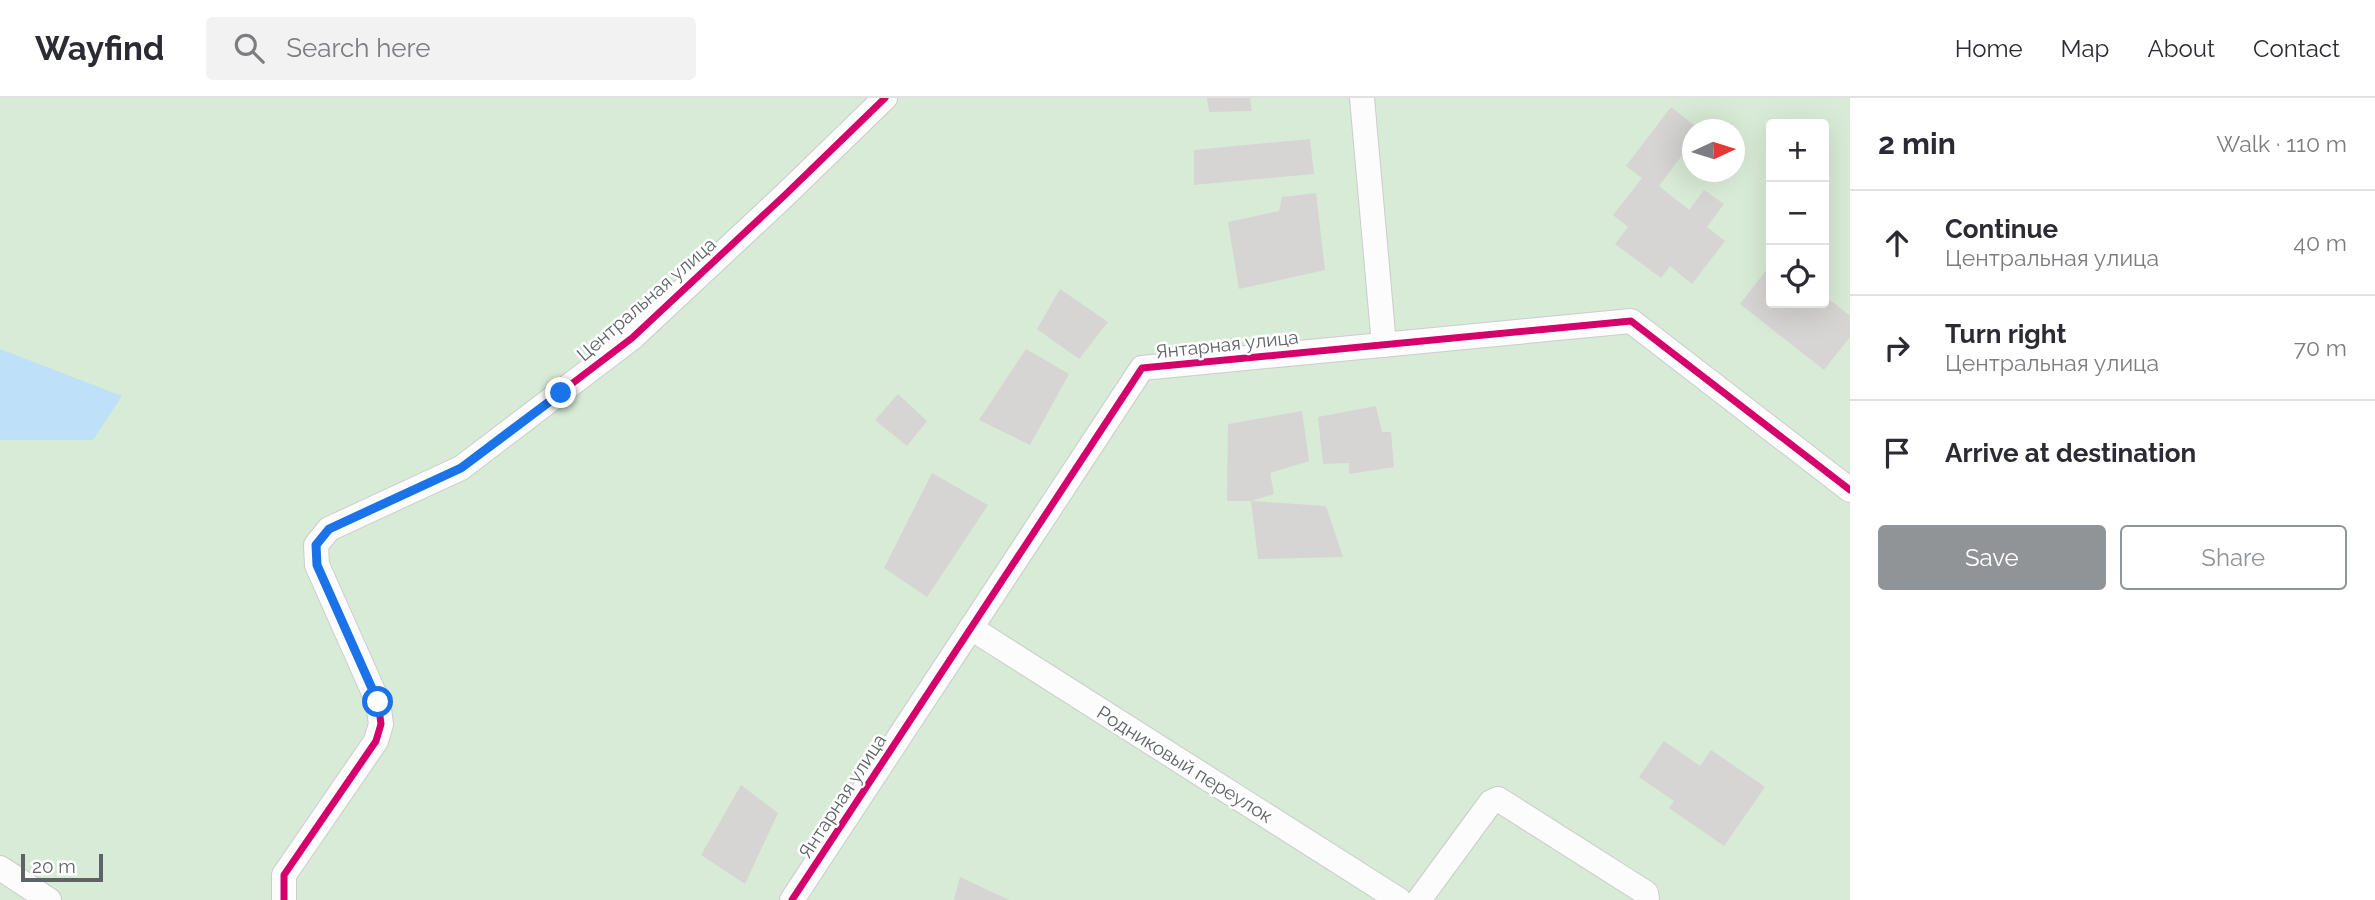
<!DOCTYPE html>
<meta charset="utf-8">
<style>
:root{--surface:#fff;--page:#f2f2f3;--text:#2b2b33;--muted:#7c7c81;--line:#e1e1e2;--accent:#919496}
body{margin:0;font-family:Raleway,sans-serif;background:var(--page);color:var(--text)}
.controls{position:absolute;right:21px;top:21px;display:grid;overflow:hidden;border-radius:7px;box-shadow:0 7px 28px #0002}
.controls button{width:63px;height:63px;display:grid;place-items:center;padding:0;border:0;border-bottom:2px solid var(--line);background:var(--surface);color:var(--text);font:35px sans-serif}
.compass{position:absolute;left:1682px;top:21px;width:63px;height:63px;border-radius:50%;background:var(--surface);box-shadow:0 7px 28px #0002;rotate:86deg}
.scale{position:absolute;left:21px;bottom:18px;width:82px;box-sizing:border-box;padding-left:7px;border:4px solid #5f6368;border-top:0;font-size:19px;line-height:24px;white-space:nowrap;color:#5f6368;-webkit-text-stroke:5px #fff;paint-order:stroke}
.stop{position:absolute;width:21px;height:21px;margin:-16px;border:5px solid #1a73e8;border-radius:50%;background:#fff}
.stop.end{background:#1a73e8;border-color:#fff;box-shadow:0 2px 7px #0008}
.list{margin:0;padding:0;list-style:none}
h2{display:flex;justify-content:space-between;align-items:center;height:91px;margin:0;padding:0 28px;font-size:30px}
h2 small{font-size:23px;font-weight:400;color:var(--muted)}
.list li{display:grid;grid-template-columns:46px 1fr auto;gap:21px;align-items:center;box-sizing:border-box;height:105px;padding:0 28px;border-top:2px solid var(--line)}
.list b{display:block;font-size:26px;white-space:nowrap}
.list p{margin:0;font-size:23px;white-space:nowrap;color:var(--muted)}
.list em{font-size:23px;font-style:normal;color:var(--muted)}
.actions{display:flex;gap:14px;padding:21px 28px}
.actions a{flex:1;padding:16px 0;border:2px solid var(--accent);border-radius:7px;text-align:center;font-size:24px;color:var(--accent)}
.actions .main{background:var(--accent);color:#fff}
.icon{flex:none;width:38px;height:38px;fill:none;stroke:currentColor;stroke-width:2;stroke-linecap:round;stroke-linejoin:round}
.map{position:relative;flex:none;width:1850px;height:802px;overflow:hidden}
header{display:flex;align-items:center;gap:42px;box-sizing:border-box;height:98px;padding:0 35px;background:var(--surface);border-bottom:2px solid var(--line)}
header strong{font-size:33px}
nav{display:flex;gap:38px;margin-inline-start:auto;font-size:24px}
.search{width:490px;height:63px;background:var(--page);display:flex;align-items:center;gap:18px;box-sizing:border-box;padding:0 24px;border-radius:7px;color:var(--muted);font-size:26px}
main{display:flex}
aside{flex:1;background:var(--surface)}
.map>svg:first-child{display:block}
.green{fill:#d8ebd6;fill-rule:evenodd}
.water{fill:#bfe0f9}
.building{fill:#d6d5d3}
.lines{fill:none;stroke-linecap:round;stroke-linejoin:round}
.street-casing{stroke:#cbcccc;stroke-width:26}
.street{stroke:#fdfcfc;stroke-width:24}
.cycleway-casing{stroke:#fff;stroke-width:11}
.cycleway{stroke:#d6006c;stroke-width:7}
.route{stroke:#1a73e8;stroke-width:9}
.labels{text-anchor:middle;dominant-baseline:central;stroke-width:5;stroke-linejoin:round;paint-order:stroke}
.street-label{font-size:19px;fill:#5f6368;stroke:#fff}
</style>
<header>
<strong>Wayfind</strong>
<div class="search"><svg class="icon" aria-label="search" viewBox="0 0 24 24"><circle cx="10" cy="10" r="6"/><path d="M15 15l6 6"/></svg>Search here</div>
<nav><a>Home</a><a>Map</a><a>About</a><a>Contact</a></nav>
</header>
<main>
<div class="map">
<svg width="1850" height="802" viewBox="0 0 1850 802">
<rect width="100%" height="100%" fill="#efeeea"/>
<path class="green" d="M 0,0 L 1850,0 L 1850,802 L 0,802 ZM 1771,26 L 1824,26 L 1824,205 L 1771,205 ZM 1692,32 L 1734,32 L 1734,74 L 1692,74 Z"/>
<polygon class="water" points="0,251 122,298 93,342 0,342"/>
<g class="building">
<polygon points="1207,0 1250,0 1252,13 1209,14"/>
<polygon points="1671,9 1700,32 1692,32 1692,44 1659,88 1689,112 1704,92 1724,106 1707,129 1725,143 1692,186 1670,168 1661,180 1615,146 1628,129 1613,117 1642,80 1626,68"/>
<polygon points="1310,41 1314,76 1194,87 1194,52"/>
<polygon points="1316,95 1325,172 1239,191 1228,124 1279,113 1282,99"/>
<polygon points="1771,166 1771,205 1824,205 1824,197 1850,218 1850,239 1824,272 1740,206"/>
<polygon points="1060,191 1108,224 1079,261 1037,231"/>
<polygon points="1026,251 1069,276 1030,347 979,322"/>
<polygon points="898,296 927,323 907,348 875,322"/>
<polygon points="1376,308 1382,334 1391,334 1394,369 1349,376 1349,365 1323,366 1318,319"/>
<polygon points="1302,313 1309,363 1270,375 1274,396 1251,403 1227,403 1228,326"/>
<polygon points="932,375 988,407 927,499 884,470"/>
<polygon points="1251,403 1326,408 1343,459 1258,461"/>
<polygon points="1664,643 1700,668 1711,652 1765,689 1724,748 1669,710 1674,703 1639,679"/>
<polygon points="741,687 778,715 745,786 701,757"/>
<polygon points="960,779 1009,802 954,802"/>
</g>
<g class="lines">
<defs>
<g id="street">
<polyline points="1362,0 1384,247"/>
<polyline points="971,530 1399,802"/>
<polyline points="0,770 49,802"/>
<polyline points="284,802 284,777 376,643 381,626 378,604 317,467 316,447 329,431 461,370 561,294 632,240 785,97 885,0"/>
<polyline points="792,802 1142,270 1631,223 1850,392"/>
<polyline points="1419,802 1491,704 1498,701 1646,795 1647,802"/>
</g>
</defs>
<use href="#street" class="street-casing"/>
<use href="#street" class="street"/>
<defs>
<g id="cycleway">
<polyline points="284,802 284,777 376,643 381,626 378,604 317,467 316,447 329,431 461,370 561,294 632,240 785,97 885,0"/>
<polyline points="792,802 1142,270 1631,223 1850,392"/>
</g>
</defs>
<use href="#cycleway" class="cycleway-casing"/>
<use href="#cycleway" class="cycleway"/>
</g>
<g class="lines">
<polyline class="route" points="378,604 317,467 316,447 329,431 461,370 561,295"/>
</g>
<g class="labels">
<g class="street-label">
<text transform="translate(646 201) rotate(-41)">Центральная улица</text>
<text transform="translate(1227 246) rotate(-6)">Янтарная улица</text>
<text transform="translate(1185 666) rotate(32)">Родниковый переулок</text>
<text transform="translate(842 698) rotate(-57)">Янтарная улица</text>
</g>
</g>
</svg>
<div class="controls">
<button>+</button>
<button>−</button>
<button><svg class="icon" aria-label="locate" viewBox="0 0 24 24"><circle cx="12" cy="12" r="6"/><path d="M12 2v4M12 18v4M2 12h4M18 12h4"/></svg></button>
</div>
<svg class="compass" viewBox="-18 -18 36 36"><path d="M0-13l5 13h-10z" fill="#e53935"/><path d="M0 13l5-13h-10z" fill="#7c7c81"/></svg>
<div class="scale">20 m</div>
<div class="stop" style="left:378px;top:604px"></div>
<div class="stop end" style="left:561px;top:295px"></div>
</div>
<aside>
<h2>2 min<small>Walk · 110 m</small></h2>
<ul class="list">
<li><svg class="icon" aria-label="ahead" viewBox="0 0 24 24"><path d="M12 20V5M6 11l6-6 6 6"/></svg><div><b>Continue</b><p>Центральная улица</p></div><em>40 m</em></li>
<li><svg class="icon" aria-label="right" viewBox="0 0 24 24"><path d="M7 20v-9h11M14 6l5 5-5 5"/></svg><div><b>Turn right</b><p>Центральная улица</p></div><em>70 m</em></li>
<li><svg class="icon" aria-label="arrive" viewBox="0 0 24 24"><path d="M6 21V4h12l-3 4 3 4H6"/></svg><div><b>Arrive at destination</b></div></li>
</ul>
<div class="actions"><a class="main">Save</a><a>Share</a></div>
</aside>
</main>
